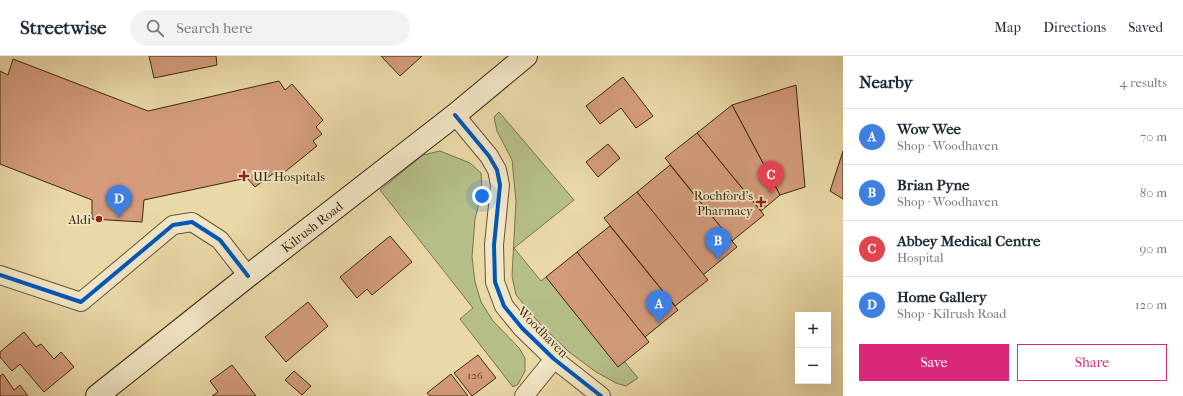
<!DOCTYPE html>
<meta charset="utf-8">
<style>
:root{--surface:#fff;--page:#f2f2f3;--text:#1f2937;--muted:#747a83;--line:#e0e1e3;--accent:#db2777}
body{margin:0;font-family:"IM FELL French Canon",serif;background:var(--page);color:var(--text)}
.controls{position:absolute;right:12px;bottom:12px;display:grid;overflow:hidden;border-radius:0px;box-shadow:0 4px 16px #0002}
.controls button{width:36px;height:36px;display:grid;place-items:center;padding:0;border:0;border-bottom:1px solid var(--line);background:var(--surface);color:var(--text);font:20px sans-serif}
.you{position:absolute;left:482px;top:140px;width:14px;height:14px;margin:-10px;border:3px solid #fff;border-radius:50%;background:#1a73e8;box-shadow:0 0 0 6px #1a73e833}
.badge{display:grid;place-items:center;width:26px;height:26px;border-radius:50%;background:var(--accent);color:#fff;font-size:13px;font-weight:700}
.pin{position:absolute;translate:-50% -33px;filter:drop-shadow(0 1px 2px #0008)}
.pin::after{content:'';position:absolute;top:21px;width:14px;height:12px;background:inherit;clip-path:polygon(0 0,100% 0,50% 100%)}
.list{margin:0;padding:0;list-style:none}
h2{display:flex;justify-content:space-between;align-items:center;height:52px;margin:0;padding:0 16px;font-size:17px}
h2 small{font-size:13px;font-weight:400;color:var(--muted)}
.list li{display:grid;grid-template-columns:26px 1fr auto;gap:12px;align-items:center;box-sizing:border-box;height:56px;padding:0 16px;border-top:1px solid var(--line)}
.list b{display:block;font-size:15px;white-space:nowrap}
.list p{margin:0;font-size:13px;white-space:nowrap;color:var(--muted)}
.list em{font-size:13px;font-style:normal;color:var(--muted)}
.actions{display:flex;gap:8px;padding:12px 16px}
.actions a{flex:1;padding:9px 0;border:1px solid var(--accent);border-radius:0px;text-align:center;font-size:14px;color:var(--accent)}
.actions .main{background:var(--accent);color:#fff}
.icon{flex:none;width:22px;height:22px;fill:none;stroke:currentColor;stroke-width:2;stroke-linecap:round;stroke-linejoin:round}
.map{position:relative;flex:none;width:843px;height:340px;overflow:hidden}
header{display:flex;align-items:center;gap:24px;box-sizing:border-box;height:56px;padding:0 20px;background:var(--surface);border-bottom:1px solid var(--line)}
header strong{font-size:19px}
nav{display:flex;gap:22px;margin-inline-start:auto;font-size:14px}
.search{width:280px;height:36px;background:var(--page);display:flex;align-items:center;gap:10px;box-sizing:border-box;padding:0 14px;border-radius:22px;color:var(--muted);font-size:15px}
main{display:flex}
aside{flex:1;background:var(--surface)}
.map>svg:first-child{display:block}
.green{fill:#b6bf88;stroke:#79744b}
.building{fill:#d49c7c;stroke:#3c280e}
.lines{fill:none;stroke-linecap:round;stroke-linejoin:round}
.street-casing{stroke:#685434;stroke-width:20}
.secondary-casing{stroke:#3c280e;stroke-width:24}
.street{stroke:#f1e6c6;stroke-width:18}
.secondary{stroke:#f1e6c6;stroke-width:22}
.cycleway-casing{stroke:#f1e6c6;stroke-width:6}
.cycleway{stroke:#0057b8;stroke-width:4}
.poi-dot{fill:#8f2418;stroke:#f1e6c6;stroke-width:1.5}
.labels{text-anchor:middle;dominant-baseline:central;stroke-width:3.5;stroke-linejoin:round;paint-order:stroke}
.number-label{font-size:11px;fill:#62452a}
.poi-label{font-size:13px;fill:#3c280e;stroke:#f1e6c6;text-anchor:end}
.street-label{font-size:13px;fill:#3c280e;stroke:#f1e6c6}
</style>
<header>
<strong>Streetwise</strong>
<div class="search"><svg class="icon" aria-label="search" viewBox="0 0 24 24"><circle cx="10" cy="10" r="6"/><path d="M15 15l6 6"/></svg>Search here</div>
<nav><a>Map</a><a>Directions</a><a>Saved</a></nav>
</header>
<main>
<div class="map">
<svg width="843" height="340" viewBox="0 0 843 340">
<rect width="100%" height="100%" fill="#ead9a7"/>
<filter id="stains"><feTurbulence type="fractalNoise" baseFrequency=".005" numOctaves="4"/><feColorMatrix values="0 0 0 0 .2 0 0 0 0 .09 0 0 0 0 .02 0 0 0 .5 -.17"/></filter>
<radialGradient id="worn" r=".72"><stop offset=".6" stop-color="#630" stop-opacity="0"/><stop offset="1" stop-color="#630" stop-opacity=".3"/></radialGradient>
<g class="green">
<polygon points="499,56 574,144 514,192 541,225 546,221 618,310 624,305 638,322 626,330 616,327 596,316 569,296 540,268 516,239 512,220 516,145 512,104 497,75 494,61"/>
<polygon points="440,95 470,107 481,117 482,136 475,163 472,201 475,226 481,246 493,265 519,292 525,302 525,315 518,328 513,331 460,263 473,252 380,134 423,99"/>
</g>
<g class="building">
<polygon points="149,0 216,0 217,9 154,22"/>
<polygon points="381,0 422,0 400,20"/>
<polygon points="13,3 148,55 279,25 285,34 292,28 323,64 316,71 322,78 313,85 317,90 281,119 278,114 255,131 247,122 144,144 142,166 92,163 92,144 0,108 0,15 8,19"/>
<polygon points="623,21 653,60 636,72 621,52 600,68 586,50"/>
<polygon points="796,29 805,131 780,139 732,49"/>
<polygon points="732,49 780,139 761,155 697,77"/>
<polygon points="697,77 764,159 732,185 665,102"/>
<polygon points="608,88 620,102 598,121 586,106"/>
<polygon points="843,95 843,143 830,135"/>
<polygon points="670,109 737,191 703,219 637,136"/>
<polygon points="637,136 708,224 675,250 604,162"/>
<polygon points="610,170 678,254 645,281 577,196"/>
<polygon points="390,180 412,206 372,239 367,233 357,242 340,221"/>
<polygon points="577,196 649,286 618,311 546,221"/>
<polygon points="308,246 328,270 286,306 265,281"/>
<polygon points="24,276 36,291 41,288 54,303 61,296 74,311 44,336 20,308 12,315 0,301 0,296"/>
<polygon points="478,299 496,322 472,340 454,317"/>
<polygon points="232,309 256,340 212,340 218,336 210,325"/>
<polygon points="294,315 311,330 302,339 285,324"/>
<polygon points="3,318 14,334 20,329 28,340 0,340 0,320"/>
<polygon points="451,318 468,340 430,340 427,337"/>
</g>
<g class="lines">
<defs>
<g id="street">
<polyline points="455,59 489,100 497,114 500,129 494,189 495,226 504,250 522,272 554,303 601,340"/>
<polyline points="0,219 81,246 173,169 192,166 220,184 248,220"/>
<polyline points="524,340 554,303"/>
</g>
<polyline id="secondary" points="97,340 248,220 455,59 526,0"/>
</defs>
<use href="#street" class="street-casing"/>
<use href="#secondary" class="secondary-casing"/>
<use href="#street" class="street"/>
<use href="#secondary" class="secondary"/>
<defs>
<g id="cycleway">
<polyline points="455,59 489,100 497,114 500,129 494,189 495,226 504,250 522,272 554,303 601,340"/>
<polyline points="0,219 81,246 173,169 192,166 220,184 248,220"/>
</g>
</defs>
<use href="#cycleway" class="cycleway-casing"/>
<use href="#cycleway" class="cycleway"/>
</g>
<g class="poi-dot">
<path d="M242 114h4v4h4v4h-4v4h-4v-4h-4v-4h4z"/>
<path d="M759 140h4v4h4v4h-4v4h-4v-4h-4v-4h4z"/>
<circle cx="99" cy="163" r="4"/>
</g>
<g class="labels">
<g class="number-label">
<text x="475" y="319">126</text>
</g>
<g class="poi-label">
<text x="253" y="120" text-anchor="start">UL Hospitals</text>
<text x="753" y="139">Rochford's<tspan x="753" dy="15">Pharmacy</tspan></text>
<text x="91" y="163">Aldi</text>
</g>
<g class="street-label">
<text transform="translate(312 171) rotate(-38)">Kilrush Road</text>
<text transform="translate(543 276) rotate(45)">Woodhaven</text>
</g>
</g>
<rect width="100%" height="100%" filter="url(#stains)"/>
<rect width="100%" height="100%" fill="url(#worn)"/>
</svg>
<div class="controls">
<button>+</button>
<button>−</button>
</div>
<div class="you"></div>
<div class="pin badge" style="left:659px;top:267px;background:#3f7fe0">A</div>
<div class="pin badge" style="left:718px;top:204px;background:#3f7fe0">B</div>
<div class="pin badge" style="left:771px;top:138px;background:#e0444e">C</div>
<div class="pin badge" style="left:119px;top:162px;background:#3f7fe0">D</div>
</div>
<aside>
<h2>Nearby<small>4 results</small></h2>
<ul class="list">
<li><span class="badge" style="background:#3f7fe0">A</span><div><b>Wow Wee</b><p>Shop · Woodhaven</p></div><em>70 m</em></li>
<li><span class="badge" style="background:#3f7fe0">B</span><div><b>Brian Pyne</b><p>Shop · Woodhaven</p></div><em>80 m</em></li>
<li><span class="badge" style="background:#e0444e">C</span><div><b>Abbey Medical Centre</b><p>Hospital</p></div><em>90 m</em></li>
<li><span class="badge" style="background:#3f7fe0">D</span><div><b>Home Gallery</b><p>Shop · Kilrush Road</p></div><em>120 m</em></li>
</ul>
<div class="actions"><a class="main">Save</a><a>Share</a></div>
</aside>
</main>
